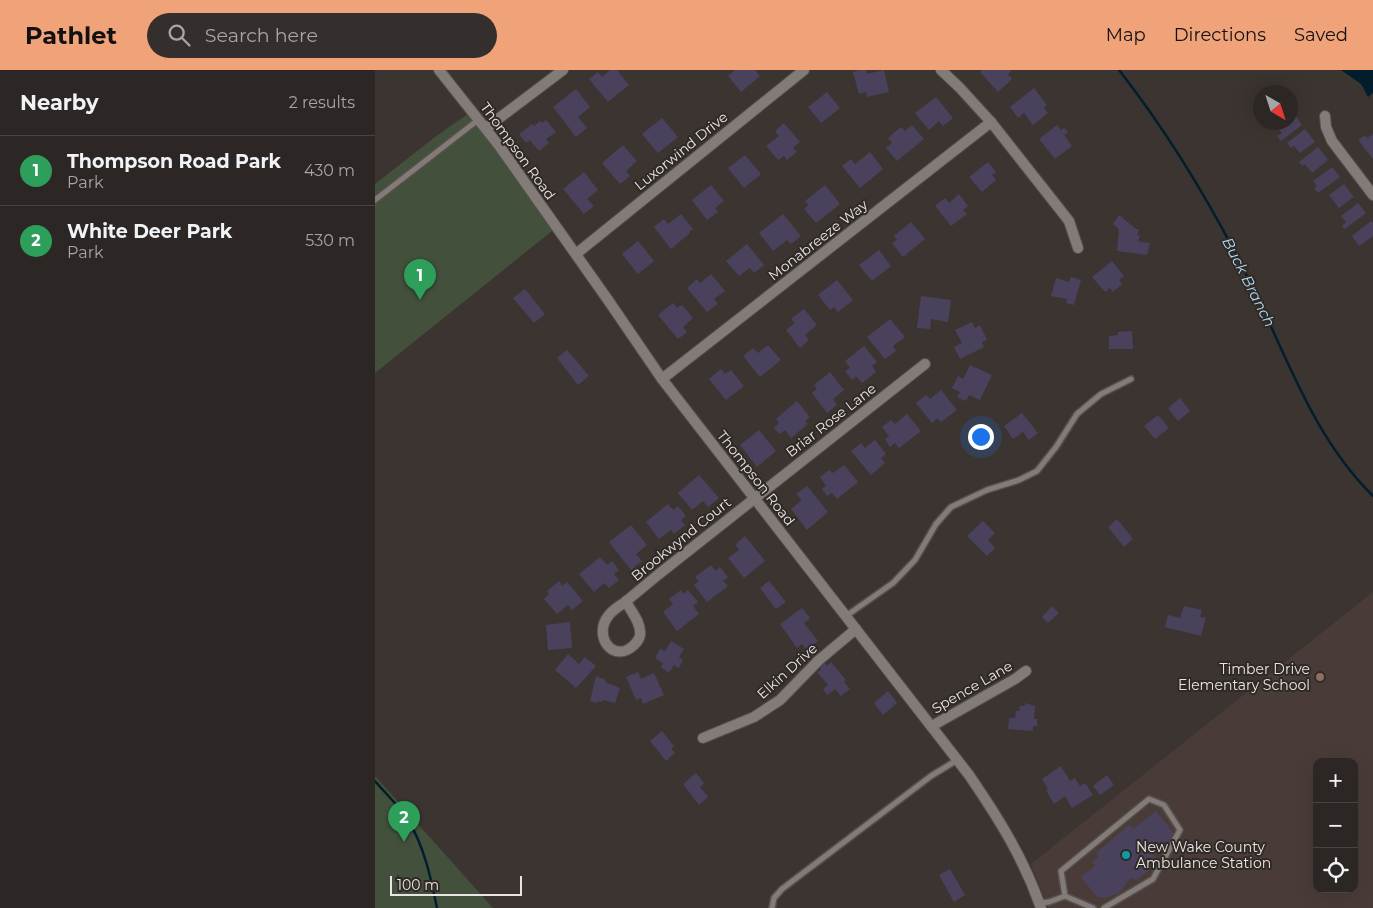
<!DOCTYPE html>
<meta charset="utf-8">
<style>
:root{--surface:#2c2725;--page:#342f2d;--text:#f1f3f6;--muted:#a6a5a7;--line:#484442;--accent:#f0a279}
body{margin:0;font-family:Montserrat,sans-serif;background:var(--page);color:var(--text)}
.controls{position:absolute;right:15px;bottom:15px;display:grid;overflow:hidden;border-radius:10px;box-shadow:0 5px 20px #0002}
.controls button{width:45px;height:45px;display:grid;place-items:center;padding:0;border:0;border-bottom:1px solid var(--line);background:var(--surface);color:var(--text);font:25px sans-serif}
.compass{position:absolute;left:878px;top:15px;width:45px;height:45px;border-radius:50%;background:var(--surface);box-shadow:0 5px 20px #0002;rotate:141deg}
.scale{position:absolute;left:15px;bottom:12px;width:132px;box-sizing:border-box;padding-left:5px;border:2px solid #eae5e4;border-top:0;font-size:14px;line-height:18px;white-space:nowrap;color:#eae5e4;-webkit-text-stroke:4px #302a27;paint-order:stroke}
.you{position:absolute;left:605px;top:366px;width:18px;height:18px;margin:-12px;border:4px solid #fff;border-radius:50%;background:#1a73e8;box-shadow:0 0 0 8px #1a73e833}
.badge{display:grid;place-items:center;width:32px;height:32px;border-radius:50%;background:var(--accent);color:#fff;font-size:16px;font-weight:700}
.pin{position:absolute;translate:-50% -41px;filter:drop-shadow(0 1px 2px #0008)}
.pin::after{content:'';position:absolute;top:26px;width:18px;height:15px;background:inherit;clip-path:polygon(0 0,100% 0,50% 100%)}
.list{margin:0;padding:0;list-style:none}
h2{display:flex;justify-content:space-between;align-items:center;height:65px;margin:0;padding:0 20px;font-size:21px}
h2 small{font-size:16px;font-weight:400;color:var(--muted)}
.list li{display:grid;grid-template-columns:32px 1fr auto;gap:15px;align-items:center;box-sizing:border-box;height:70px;padding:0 20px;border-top:1px solid var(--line)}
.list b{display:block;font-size:19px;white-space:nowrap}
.list p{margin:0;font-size:16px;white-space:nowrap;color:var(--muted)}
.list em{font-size:16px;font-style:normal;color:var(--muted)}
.icon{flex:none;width:28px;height:28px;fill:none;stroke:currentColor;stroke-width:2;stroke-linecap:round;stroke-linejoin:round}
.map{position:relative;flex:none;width:998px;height:838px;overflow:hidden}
header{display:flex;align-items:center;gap:30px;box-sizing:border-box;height:70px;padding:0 25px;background:var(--accent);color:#111}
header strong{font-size:24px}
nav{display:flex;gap:28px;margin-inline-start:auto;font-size:18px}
.search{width:350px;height:45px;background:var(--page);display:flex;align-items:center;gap:12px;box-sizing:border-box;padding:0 18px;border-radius:28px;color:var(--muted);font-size:19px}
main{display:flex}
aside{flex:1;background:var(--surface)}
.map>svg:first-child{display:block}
.built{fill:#493c38;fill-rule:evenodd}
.green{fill:#43513c}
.water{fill:#021e2d}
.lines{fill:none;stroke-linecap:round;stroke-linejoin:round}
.stream{stroke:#021e2d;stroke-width:2.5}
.building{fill:#4a425c}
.service-casing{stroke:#56504e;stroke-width:8}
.minor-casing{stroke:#56504e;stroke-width:12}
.service{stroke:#837b78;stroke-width:5}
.minor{stroke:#837b78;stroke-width:10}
.education-dot{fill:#8d6e63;stroke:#302a27;stroke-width:2}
.culture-dot{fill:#0f9aa8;stroke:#302a27;stroke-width:2}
.labels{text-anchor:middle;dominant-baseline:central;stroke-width:4;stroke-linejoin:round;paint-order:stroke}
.street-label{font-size:14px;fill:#eae5e4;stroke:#302a27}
.poi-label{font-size:14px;fill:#eae5e4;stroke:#302a27;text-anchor:end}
.water-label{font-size:15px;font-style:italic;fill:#b0dcf7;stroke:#302a27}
</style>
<header>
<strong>Pathlet</strong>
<div class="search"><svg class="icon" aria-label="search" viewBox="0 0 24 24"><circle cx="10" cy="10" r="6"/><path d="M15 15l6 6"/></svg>Search here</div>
<nav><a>Map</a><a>Directions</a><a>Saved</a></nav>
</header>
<main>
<aside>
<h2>Nearby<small>2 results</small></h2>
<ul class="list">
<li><span class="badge" style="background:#2e9e5b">1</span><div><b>Thompson Road Park</b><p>Park</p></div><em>430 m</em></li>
<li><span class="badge" style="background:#2e9e5b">2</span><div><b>White Deer Park</b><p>Park</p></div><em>530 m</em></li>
</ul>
</aside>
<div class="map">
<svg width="998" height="838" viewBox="0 0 998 838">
<rect width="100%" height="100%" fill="#3b3431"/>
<path class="built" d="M 998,522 L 998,838 L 673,838 L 656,794 ZM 942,692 L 979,692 L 979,819 L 942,819 Z"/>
<g class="green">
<polygon points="97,41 182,157 0,303 0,114 60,67"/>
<polygon points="0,706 118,838 0,838"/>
</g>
<polygon class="water" points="966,0 998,0 998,23 993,27 986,14"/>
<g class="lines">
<g class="stream">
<path d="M 744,0 C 797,68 841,142 879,220 C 914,292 940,369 998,426"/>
<path d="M 0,711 C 11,724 24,736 33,750 C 49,776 56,808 62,838"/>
</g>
</g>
<g class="building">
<polygon points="235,0 242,0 254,15 233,32 214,9 223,2 227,7"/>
<polygon points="360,0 380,0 385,6 366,22 353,6"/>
<polygon points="485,0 491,0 492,4 509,0 514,22 492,27 491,22 484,24 478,2"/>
<polygon points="607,0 637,0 633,4 637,9 623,22 605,2"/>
<polygon points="659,18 672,35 669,38 673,43 658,55 649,43 643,48 635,37"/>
<polygon points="201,19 215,37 203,47 212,58 201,67 178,37"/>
<polygon points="452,22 465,38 446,53 433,37"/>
<polygon points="561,27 578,48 568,56 564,51 554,60 540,43"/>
<polygon points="920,45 927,55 906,71 902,66 907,63 903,58 910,52 916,52 916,48"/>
<polygon points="287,48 303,67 283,83 267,64"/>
<polygon points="171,50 181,62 171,69 174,73 164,81 155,70 151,73 144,64 157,54 159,56 165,51 167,53"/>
<polygon points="409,53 425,72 418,78 422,82 412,90 409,86 403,90 391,76 404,66 400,61"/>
<polygon points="537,55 549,69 522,91 511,78 517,73 513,68 526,57 530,61"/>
<polygon points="682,55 686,60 689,58 693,62 689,65 697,76 680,89 664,69"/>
<polygon points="930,59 940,72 925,83 919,76 916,78 912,73"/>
<polygon points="998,64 998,89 983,70 990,65 992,68"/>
<polygon points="248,75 262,91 251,101 255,106 245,114 227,93"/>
<polygon points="943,77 953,90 937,103 930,94 927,96 924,92"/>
<polygon points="495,82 508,99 485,118 467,96 476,89 480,94"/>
<polygon points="370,85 386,104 369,118 353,98"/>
<polygon points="613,92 621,102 617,105 621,110 607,122 594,107"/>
<polygon points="957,97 965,107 943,123 939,118 942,116 938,111"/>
<polygon points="209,102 223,120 212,129 219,136 209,144 188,119"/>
<polygon points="969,114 979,127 964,138 954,125"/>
<polygon points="336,115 349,131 340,138 343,142 332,150 317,130"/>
<polygon points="450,115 465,134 441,153 429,139 434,135 430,131"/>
<polygon points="584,124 593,136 588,140 592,144 576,156 560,136 570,128 574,133"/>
<polygon points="983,133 991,143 970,159 967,156 971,152 966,146"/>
<polygon points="306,144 318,159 314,162 315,163 296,179 279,157 289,149 293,154"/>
<polygon points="408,144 426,166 416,174 412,170 398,181 384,163"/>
<polygon points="744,145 761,159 764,159 762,165 765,166 763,171 775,173 772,185 742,181 744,159 738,154"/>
<polygon points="996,151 998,153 998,166 984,176 977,166"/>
<polygon points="536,152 550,169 528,187 517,173 522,170 519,166"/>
<polygon points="263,171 279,191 263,204 247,184"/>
<polygon points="372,174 389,195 379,203 375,198 364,206 351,191"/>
<polygon points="504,180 516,196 497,211 484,195"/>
<polygon points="737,191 749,206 744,210 747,214 738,222 735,218 730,222 717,207"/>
<polygon points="336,204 350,221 339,229 343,234 332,242 312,218 322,209 325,213"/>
<polygon points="696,207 706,210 699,235 691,233 692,229 676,226 681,208 694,212"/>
<polygon points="462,210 478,230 463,242 459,237 455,240 443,225"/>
<polygon points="150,219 170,244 159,253 138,228"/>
<polygon points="546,226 576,230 573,252 556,249 555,259 542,258"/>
<polygon points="298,233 302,238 307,235 318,248 308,257 312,262 303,269 283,245"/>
<polygon points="429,239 442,255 430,265 434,270 425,278 411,260 420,253 416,249"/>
<polygon points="515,249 530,267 518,276 521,281 510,289 492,267"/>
<polygon points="597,252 600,258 605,255 612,270 607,272 609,277 585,289 579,277 587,273 580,260"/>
<polygon points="757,261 758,279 734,279 734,266 743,265 743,262"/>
<polygon points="393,275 406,290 385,307 368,286 378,278 383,283"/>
<polygon points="489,276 502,292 497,296 501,302 487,313 481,306 477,310 470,301 475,298 470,291"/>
<polygon points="192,280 214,306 203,315 182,288"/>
<polygon points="595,295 617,305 605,330 594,325 591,331 582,327 585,322 577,318 583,306 588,309"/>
<polygon points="346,299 350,304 356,300 369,316 351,330 334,309"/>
<polygon points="455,302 469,320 458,329 462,335 452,343 437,323 442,319 439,315"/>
<polygon points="566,320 582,340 566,352 562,348 557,353 541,333 551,325 555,329"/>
<polygon points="805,328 815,341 803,351 793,338"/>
<polygon points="422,331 435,347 430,351 433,354 416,368 410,360 405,364 399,358 404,353 401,349"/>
<polygon points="647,343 663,363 654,370 648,362 638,369 629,356"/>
<polygon points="532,344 546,361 524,378 520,373 515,377 510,369 514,366 507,357 516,350 520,354"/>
<polygon points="783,345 794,358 780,369 769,356"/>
<polygon points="384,360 401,381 382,397 365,375"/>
<polygon points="500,370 511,384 506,388 510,393 496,405 476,381 486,373 490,378"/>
<polygon points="469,395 483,412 462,429 457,423 452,426 447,419 451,416 445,407 454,400 458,403"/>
<polygon points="324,405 344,428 333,437 328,431 317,440 303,423"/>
<polygon points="432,416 453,442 432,460 416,439 427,430 421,424"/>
<polygon points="293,434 298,440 303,436 311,446 306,450 310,455 299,464 296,460 284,469 271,452"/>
<polygon points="742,449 758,469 749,477 733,457"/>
<polygon points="608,451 620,463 613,470 620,478 612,486 592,466"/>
<polygon points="256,455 272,475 261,484 267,491 256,500 234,472"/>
<polygon points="370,466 390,491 369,508 353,488 364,480 360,475"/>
<polygon points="225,487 232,495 237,491 244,500 239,504 244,510 234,518 229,513 219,522 204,504"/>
<polygon points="336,495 341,501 345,497 353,507 348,511 353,516 332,532 319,515 324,511 320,507"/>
<polygon points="184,511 187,516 192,512 208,531 197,540 193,535 182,544 169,529 174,524 172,521"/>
<polygon points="394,511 411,532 401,539 385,518"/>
<polygon points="306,520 308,524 313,520 323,532 318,536 324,544 302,561 288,542 298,534 294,529"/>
<polygon points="677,536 684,543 673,553 667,547"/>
<polygon points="809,536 827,540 825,547 831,548 826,566 790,557 793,545 805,548"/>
<polygon points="427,538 435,548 429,553 443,571 431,580 427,574 422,578 405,554"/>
<polygon points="195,552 197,578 173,580 171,555"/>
<polygon points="296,571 309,579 304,587 308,590 304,598 299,595 294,603 286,597 288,593 280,588 285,579 290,581"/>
<polygon points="435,579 439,584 426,595 422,590"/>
<polygon points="193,584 204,594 210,587 221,596 201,618 180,600"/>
<polygon points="456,592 471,610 469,612 475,619 466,626 460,619 452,625 448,619 453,615 442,602 446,600 445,597 450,593 452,596"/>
<polygon points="263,602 266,609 279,603 289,625 268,634 266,628 261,630 251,607"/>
<polygon points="221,606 231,610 230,612 245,618 240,633 228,630 227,632 223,631 222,633 215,631"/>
<polygon points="513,621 522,633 508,645 499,633"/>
<polygon points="650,633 660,636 659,649 662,649 662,656 658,656 658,661 633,659 634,648 640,648 641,641 644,641 645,636 650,636"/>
<polygon points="287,661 299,676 296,679 300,683 291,691 275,671"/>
<polygon points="686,696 695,711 700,708 705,716 710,713 718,725 697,738 690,726 679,734 671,720 673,719 667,709"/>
<polygon points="321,703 329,713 325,717 333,727 324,735 308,714"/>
<polygon points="732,705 739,715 725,725 718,716"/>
<polygon points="781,741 800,765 777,783 784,792 762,810 755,808 744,823 730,828 722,827 706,807 720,796 717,792 724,787 721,783 754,755 758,759"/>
<polygon points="575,799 590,825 579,832 564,805"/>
</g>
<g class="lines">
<defs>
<g id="service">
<polyline points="0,130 103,50"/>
<polyline points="471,546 518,513 540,490 561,454 576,437 612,420 644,410 662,401 681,377 702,344 726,324 756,309"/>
<polyline points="690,826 686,801 774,729 789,735 805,760 778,809 729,838"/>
<polyline points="665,833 674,832 690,826 718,838"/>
<polyline points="397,838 399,828 407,819 556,706 582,690"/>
</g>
<g id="minor">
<path d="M 64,0 L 125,77 L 233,230 L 287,309 L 594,705 C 624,749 648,787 666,838"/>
<polyline points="566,0 585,18 616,52 694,151 703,178"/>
<polyline points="950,46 951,57 957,71 998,125"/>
<polyline points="111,58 188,0"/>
<polyline points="201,184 429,0"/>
<polyline points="287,309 616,52"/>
<path d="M 251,531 C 255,541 265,550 265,562 C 266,567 263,571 259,575 C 238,595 217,565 234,545 C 238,540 244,536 249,533 C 261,523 272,514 284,504 C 372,434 461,364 550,294"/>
<polyline points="557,656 640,609 651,601"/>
<polyline points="328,668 379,647 405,630 444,590 481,559"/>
</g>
</defs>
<use href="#service" class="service-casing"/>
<use href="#minor" class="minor-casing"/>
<use href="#service" class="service"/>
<use href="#minor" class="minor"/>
</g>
<circle class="education-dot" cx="945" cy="607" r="5"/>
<circle class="culture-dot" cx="751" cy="785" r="5"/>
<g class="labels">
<g class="street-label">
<text transform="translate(143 81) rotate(54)">Thompson Road</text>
<text transform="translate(306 81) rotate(-39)">Luxorwind Drive</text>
<text transform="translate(443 170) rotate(-38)">Monabreeze Way</text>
<text transform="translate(456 350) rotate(-38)">Briar Rose Lane</text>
<text transform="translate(381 408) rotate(52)">Thompson Road</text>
<text transform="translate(306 469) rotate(-39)">Brookwynd Court</text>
<text transform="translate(412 601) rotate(-42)">Elkin Drive</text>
<text transform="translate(597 617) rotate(-30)">Spence Lane</text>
</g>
<g class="poi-label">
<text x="935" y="599">Timber Drive<tspan x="935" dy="16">Elementary School</tspan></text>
<text x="761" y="777" text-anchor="start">New Wake County<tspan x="761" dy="16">Ambulance Station</tspan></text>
</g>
<g class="water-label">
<text transform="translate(874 212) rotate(63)">Buck Branch</text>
</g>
</g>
</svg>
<div class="controls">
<button>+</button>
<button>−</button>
<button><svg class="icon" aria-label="locate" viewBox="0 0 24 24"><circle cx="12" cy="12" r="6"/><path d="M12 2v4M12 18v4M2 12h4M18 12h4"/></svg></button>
</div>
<svg class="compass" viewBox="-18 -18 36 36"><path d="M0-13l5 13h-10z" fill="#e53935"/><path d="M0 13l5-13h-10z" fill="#a6a5a7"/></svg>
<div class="scale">100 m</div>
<div class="you"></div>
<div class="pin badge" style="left:45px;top:230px;background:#2e9e5b">1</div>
<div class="pin badge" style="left:29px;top:772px;background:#2e9e5b">2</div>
</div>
</main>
